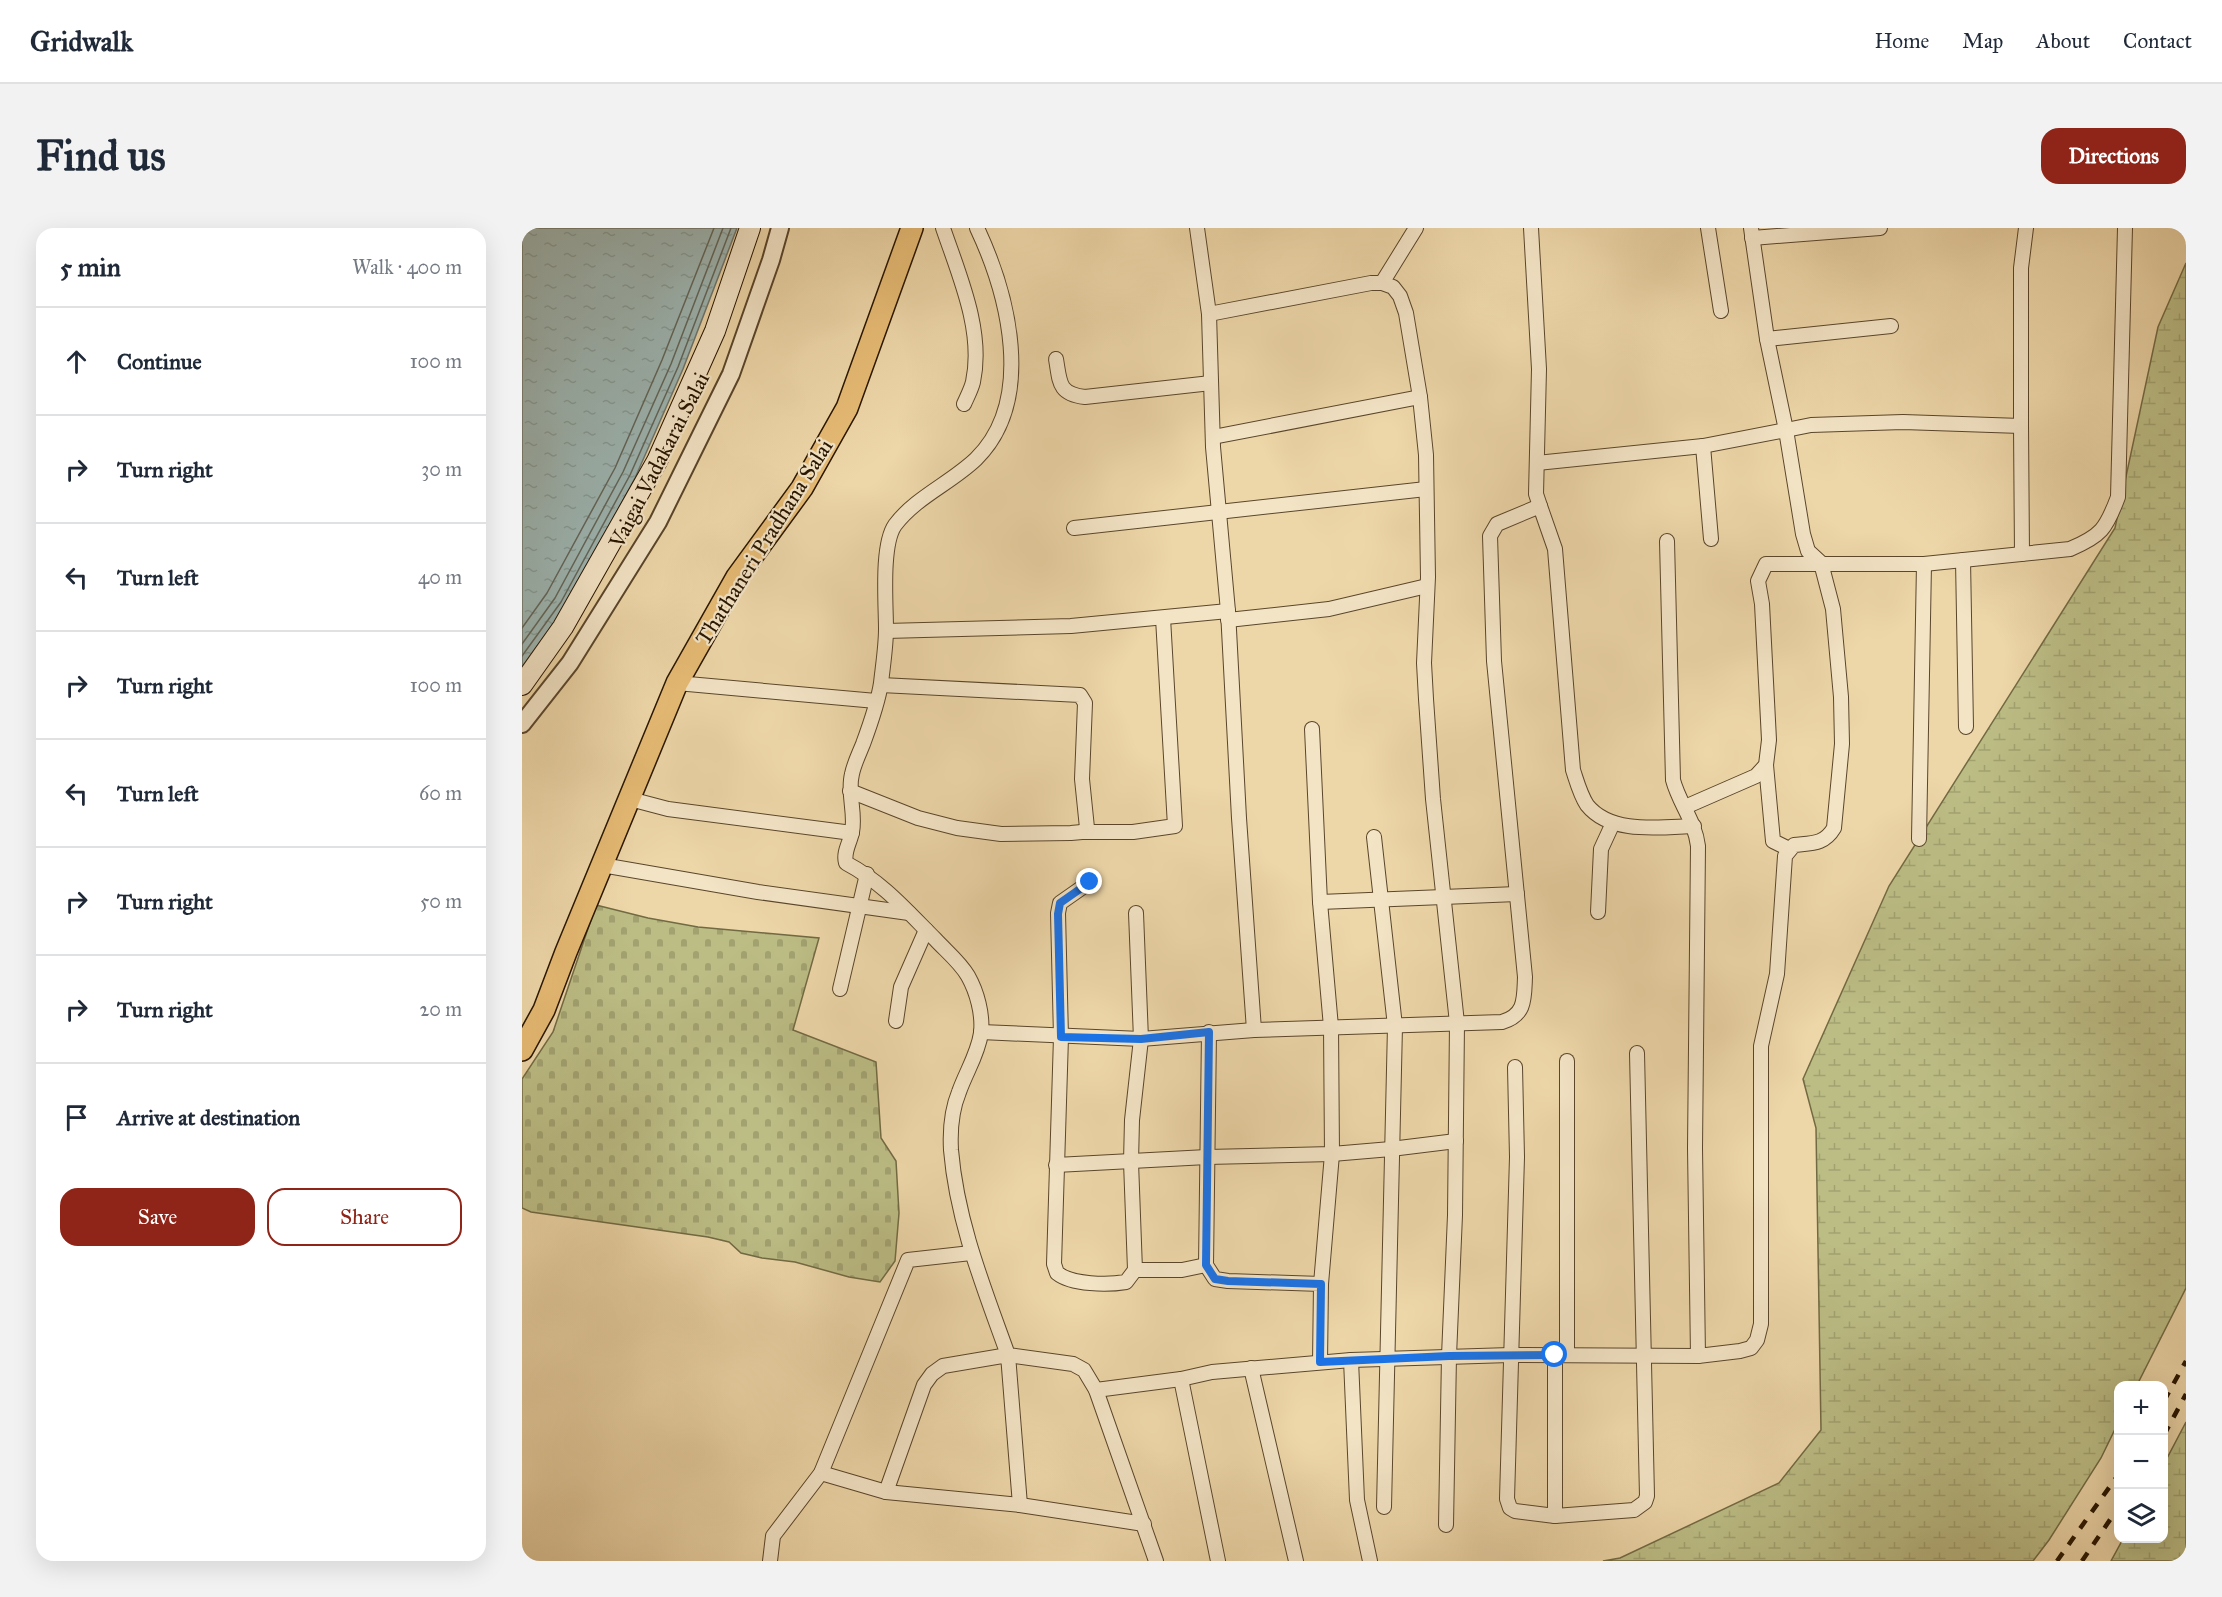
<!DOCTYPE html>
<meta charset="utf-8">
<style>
:root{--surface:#fff;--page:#f2f2f3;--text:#1f2937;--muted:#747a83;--line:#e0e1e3;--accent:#8f2418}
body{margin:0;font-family:"IM FELL Great Primer",serif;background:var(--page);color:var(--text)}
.controls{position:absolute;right:18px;bottom:18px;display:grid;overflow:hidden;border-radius:12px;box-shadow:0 6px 24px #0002}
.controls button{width:54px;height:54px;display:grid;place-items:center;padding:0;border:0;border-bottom:2px solid var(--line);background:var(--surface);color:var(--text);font:30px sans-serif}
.stop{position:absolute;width:18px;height:18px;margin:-14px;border:4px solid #1a73e8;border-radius:50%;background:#fff}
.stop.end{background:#1a73e8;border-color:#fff;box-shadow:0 2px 6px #0008}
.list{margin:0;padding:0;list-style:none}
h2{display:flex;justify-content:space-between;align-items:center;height:78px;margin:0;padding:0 24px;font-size:26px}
h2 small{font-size:20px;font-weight:400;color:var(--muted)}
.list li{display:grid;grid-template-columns:39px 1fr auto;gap:18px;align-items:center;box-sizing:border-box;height:108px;padding:0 24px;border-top:2px solid var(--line)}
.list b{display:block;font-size:22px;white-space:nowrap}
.list em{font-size:20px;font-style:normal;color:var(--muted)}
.actions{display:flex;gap:12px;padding:18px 24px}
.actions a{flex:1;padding:14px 0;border:2px solid var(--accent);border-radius:18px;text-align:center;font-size:21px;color:var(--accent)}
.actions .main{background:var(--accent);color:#fff}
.icon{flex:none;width:33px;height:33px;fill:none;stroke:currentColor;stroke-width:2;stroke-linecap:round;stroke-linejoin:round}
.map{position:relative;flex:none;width:1664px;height:1333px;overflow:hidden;border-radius:18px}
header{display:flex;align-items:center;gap:36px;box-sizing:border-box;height:84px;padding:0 30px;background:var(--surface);border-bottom:2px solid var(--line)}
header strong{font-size:28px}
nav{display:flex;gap:33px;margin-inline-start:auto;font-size:21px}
.intro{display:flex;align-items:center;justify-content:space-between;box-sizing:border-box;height:144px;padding:0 36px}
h1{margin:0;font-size:42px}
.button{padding:15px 27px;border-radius:18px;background:var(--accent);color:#fff;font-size:21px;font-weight:700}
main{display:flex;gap:36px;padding:0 36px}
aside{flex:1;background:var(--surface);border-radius:18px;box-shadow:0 6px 24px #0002}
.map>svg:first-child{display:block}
.wetland{fill:url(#wetland-marsh);stroke:#726a43;stroke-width:1.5}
.cemetery{fill:url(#cemetery-stones);stroke:#726a43;stroke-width:1.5}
.water{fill:url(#water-ripples);stroke:#6f766c;stroke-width:1.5}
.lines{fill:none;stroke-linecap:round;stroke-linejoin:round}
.shore{stroke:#63665a;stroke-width:1.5}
.minor-casing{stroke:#5a462b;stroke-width:16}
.tertiary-casing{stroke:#5a462b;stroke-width:20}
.secondary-casing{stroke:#291601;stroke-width:22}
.primary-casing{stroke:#291601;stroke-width:24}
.minor{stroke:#f3e4c6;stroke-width:14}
.tertiary{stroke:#f3e4c6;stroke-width:16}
.secondary{stroke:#f3e4c6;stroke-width:20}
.primary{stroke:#e6bb74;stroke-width:21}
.rail{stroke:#291601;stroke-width:4.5;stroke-dasharray:10 10;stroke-linecap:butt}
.route{stroke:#1a73e8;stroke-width:8}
.labels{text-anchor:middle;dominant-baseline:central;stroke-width:4.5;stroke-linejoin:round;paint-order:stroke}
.street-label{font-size:22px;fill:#291601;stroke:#f3e4c6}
</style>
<header>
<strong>Gridwalk</strong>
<nav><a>Home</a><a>Map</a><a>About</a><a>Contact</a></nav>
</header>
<div class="intro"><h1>Find us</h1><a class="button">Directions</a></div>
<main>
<aside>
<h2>5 min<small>Walk · 400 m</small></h2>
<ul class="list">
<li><svg class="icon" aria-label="ahead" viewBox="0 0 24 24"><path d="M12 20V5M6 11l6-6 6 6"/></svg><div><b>Continue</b></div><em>100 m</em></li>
<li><svg class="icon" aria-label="right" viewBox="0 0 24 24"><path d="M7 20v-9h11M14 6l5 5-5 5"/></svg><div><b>Turn right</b></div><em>30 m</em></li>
<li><svg class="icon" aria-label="left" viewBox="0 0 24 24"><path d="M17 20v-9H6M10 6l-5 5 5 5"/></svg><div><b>Turn left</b></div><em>40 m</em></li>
<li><svg class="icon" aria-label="right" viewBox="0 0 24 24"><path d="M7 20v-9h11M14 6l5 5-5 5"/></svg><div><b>Turn right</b></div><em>100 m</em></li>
<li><svg class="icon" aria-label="left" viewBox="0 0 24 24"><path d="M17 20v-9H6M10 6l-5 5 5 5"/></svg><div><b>Turn left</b></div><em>60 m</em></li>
<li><svg class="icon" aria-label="right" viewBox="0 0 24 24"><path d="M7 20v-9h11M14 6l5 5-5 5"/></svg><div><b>Turn right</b></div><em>50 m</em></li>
<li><svg class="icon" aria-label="right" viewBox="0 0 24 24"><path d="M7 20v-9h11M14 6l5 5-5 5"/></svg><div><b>Turn right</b></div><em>20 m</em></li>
<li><svg class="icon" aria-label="arrive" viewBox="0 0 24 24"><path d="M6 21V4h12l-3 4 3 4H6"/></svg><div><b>Arrive at destination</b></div></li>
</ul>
<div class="actions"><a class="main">Save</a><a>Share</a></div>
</aside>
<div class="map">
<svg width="1664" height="1333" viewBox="0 0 1664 1333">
<defs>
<pattern id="wetland-marsh" width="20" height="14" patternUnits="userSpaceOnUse" patternTransform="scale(1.5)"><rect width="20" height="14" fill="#bcbd85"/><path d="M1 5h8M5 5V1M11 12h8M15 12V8" fill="none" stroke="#a2a271"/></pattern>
<pattern id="cemetery-stones" width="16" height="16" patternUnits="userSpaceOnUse" patternTransform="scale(1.5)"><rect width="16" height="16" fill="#bcbd85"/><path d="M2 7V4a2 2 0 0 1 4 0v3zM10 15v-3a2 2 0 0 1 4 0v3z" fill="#a2a271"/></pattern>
<pattern id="water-ripples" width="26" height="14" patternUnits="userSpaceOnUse" patternTransform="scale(1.5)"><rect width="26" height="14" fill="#9db6b3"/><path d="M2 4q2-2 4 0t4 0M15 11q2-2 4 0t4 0" fill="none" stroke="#879c98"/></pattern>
</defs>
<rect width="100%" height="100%" fill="#edd6a8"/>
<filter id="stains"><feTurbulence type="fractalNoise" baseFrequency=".00333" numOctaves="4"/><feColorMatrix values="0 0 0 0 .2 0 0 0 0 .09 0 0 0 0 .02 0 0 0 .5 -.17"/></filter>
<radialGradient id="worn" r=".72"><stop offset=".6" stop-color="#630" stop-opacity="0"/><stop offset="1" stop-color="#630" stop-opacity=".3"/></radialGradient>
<g class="wetland">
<polygon points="1664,35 1664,1060 1615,1157 1596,1158 1596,1195 1579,1230 1527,1312 1511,1333 1081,1333 1098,1330 1257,1255 1299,1202 1294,900 1281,851 1367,658 1593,300 1636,99"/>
<polygon points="1664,1194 1664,1333 1589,1333 1601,1311 1642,1310 1642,1236"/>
</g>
<polygon class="cemetery" points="74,677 126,690 176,699 297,710 271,802 354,834 359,910 374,933 377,985 373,1033 358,1054 327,1049 273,1034 240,1030 219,1025 207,1014 186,1009 9,984 0,980 0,851 31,804"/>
<polygon class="water" points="0,0 215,0 161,141 113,250 44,378 0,439"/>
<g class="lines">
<g class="shore">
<polyline points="0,400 25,365 93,240 140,132 192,0"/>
<polyline points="0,416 33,370 101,244 149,136 201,0"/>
<polyline points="0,428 39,374 108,247 156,139 209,0"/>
</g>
<defs>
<g id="minor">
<path d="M 421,0 C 437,47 462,103 451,154 C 449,162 445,169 442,176"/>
<path d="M 455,0 C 486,66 514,172 454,231 C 429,255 394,269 373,297 C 359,317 364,376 364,401 C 364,418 361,437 359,455 C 356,475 348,497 341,516 C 337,526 332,536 330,546 C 325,565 334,585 330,604 C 328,615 321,624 324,635 C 360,654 384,682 413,711 C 424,723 438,734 446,748 C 455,764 461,786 459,805 C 456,826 444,844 437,864 C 430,881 428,904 429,922 C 435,994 462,1060 486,1127 L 551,1136 L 562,1142 L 574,1162 L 634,1333"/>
<polyline points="675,0 687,86 691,219 706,383 717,590 732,802"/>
<polyline points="1186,0 1199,83"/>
<polyline points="1230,10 1358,0"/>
<polyline points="860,55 894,0"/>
<polyline points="687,86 849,55 860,55 871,59 878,68 884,85 898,169 904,227 906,349 902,435 904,471 911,571 935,795 933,987 927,1128 924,1297"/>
<polyline points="1245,111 1369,98"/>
<path d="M 534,131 C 538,154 536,166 563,169 L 689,155"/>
<polyline points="1499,198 1500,326"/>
<polyline points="691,209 898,169"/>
<polyline points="1181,218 1189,311"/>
<polyline points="1015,235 1181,218 1264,202 1245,111 1229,0"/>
<path d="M 1018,278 L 1033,321 L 1051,542 C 1055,554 1058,566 1065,577 C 1089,607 1139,599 1172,598"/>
<polyline points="552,300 904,261"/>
<path d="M 1145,313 L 1151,552 C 1157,575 1173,593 1176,618 L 1173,920 L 1176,1128"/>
<polyline points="1441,332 1444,499"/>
<polyline points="706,392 807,381 905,358"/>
<polyline points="364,403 549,398 706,383"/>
<polyline points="155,455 354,473"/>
<polyline points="790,501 798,674 809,799 810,926 799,1056"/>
<polyline points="1244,537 1251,613 1267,621"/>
<polyline points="328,563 396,590 435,600 479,606 549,605 560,604 565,600 560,551 563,475 558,467 359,457"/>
<polyline points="108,571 146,581 330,605"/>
<path d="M 1163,579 L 1234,548 L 1244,537 L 1247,512 L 1240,376 L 1236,353 L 1244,336 L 1402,336 L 1548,321 C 1579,308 1584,301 1596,269 L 1603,0"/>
<polyline points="560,604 611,604 653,598 641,390"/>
<polyline points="852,609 873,798 862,1279"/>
<polyline points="1397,611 1402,336"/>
<polyline points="80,637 236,664 387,685"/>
<path d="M 568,654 L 538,675 L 536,685 L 539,809 L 532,1036 L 535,1045 C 550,1057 586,1057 604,1054 L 613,1042 L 609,934 L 610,892 L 619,811 L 614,685"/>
<polyline points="798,674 995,666"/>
<polyline points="1076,684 1079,621 1091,595"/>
<polyline points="318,761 345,646"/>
<polyline points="374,793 379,759 404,702"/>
<path d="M 459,804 L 619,811 L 732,802 L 980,794 C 1004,787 1002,770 1003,749 L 972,433 L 968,308 L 975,296 L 1018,278 L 1014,266 L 1017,141 L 1009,0"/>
<polyline points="687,804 684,1037 693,1051 706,1053 799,1056 798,1134"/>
<polyline points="1045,833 1045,1127"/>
<polyline points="993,839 995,929 985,1271 988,1280 993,1283 1033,1288"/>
<polyline points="534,937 685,929 810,926 869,921 934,913"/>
<polyline points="613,1042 660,1042 684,1037"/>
<polyline points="1033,1127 1033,1288 1112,1282 1123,1274 1125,1268 1115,825"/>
<polyline points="829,1132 835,1272 848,1333"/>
<polyline points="729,1140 774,1333"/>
<polyline points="659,1151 696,1333"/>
<path d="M 574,1162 L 659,1151 L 690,1144 L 829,1132 L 988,1127 L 1176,1128 L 1218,1123 L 1229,1120 L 1235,1112 L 1239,1096 L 1239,818 L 1255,746 L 1263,628 L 1272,617 C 1289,615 1302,617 1312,600 L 1320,516 L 1319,469 L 1311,381 L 1299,335 L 1286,323 L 1281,306 L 1264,202 L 1289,197 L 1381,194 L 1499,198 L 1499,40 L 1504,0"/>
<polyline points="299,1245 364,1264 402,1157 410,1146 421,1138 486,1127 498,1277"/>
<polyline points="364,1264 498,1277 622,1296"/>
<polyline points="248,1333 251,1308 299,1245 386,1032 449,1025"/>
</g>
<polyline id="tertiary" points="0,496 48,435 136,294 209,146 249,32 258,0"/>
<polyline id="secondary" points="0,457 41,399 135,233 193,103 228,0"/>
<polyline id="primary" points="0,822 22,782 44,724 155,455 215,349 280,260 325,180 390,0"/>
</defs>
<use href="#minor" class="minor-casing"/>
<use href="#tertiary" class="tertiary-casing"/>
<use href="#secondary" class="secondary-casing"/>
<use href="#primary" class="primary-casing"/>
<use href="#minor" class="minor"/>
<use href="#tertiary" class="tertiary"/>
<use href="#secondary" class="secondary"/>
<use href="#primary" class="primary"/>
<g class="rail">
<polyline points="1642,1173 1664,1133"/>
<polyline points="1642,1207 1664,1166"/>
<polyline points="1535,1333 1596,1247"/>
<polyline points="1560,1333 1596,1280"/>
</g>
</g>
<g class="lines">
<polyline class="route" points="568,654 538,675 536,686 539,809 619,811 687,804 684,1037 693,1051 706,1053 799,1056 798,1134 927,1128 1033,1127"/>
</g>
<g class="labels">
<g class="street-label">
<text transform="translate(137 232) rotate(-63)">Vaigai Vadakarai Salai</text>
<text transform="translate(242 314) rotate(-58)">Thathaneri Pradhana Salai</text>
</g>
</g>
<rect width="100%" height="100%" filter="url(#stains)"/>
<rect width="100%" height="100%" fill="url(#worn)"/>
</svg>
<div class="controls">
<button>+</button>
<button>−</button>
<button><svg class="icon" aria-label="layers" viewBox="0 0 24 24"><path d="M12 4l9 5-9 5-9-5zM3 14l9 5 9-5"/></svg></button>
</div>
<div class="stop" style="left:1033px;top:1127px"></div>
<div class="stop end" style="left:568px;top:654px"></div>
</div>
</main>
